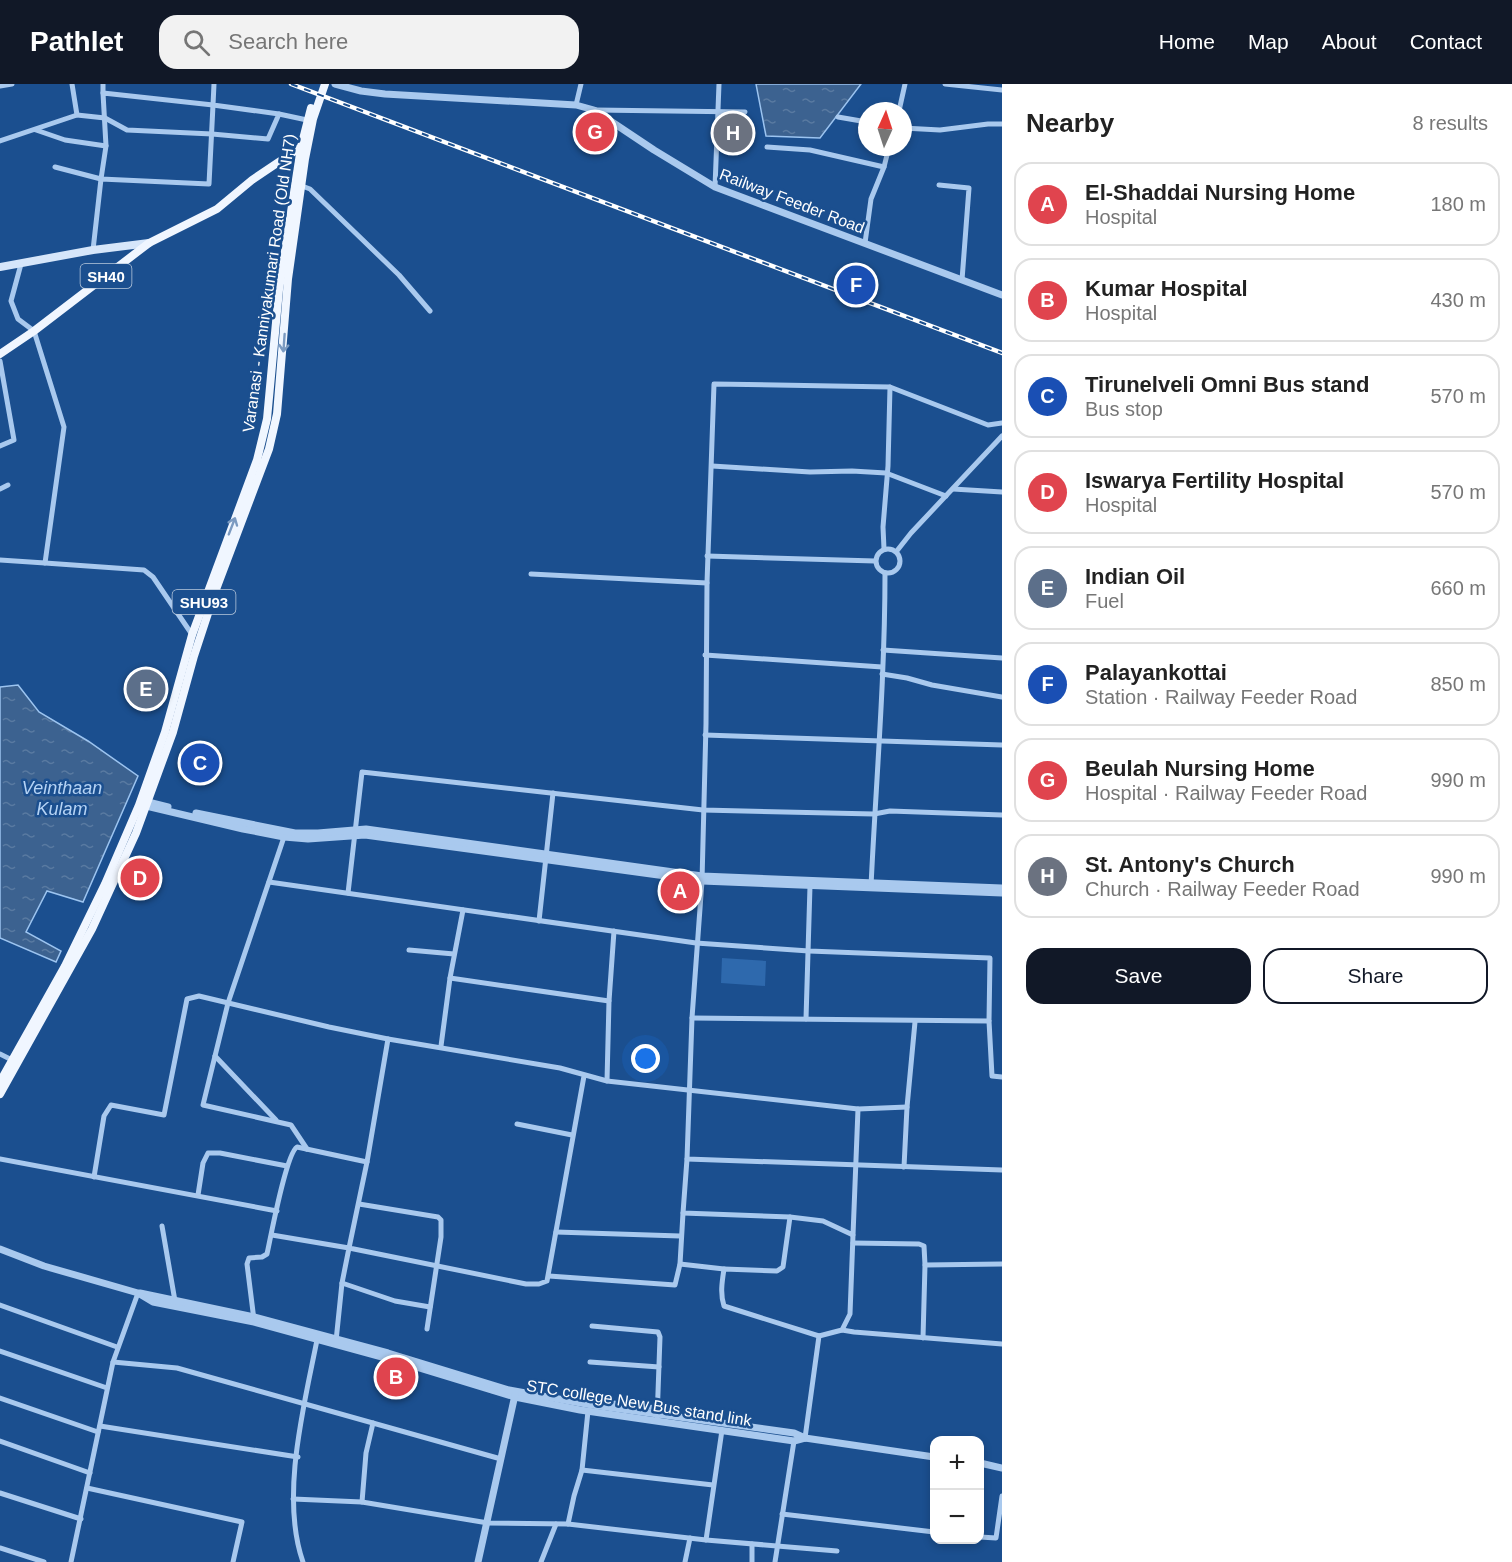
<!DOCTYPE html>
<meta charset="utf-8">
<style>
:root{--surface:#fff;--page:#f2f2f2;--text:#222;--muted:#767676;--line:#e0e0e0;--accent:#111827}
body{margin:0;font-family:Arial,sans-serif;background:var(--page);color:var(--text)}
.controls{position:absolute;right:18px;bottom:18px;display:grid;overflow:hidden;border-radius:12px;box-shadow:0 3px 9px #0003}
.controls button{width:54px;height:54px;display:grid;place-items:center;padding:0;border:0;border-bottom:2px solid var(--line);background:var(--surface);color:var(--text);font:30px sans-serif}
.compass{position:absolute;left:858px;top:18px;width:54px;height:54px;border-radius:50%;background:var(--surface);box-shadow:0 3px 9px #0003;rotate:3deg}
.you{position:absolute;left:646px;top:975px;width:21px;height:21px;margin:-15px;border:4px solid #fff;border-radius:50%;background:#1a73e8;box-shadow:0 0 0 9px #1a73e833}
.badge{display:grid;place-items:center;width:39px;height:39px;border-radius:50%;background:var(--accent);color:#fff;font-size:20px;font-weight:700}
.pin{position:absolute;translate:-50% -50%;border:3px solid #fff;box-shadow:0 2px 6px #0006}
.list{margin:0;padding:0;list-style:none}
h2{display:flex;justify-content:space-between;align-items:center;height:78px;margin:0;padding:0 24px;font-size:26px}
h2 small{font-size:20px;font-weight:400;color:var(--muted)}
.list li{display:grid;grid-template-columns:39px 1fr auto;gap:18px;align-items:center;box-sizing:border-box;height:84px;margin:0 12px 12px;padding:0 12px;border:2px solid var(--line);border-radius:18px}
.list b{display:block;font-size:22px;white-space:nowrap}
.list p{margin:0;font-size:20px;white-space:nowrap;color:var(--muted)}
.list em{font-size:20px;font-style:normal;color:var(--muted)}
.actions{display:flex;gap:12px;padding:18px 24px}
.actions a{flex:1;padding:14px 0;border:2px solid var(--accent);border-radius:18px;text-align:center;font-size:21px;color:var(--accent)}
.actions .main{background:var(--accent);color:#fff}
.icon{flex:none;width:33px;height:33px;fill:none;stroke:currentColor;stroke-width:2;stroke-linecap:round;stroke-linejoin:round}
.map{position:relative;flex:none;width:1002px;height:1478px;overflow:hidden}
header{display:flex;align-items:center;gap:36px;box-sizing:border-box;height:84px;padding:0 30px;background:var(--accent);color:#fff}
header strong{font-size:28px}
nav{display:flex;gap:33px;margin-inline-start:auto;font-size:21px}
.search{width:420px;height:54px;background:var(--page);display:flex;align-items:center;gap:15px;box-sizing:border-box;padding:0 21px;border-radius:18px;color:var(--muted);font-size:22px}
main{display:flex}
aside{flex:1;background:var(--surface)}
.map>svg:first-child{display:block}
.grass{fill:#2e69ad}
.water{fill:url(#water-ripples);stroke:#9cc4f0;stroke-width:1.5}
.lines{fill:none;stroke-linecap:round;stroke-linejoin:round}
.minor{stroke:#a9c9ee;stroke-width:5}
.tertiary{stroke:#a9c9ee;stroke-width:7}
.secondary{stroke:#d6e6fa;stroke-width:8}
.primary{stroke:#f0f6ff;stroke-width:8}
.rail-casing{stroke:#fff;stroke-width:4.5}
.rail{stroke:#1b4f8f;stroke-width:2;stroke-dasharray:7;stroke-linecap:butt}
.oneway{stroke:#7b9ac1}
.labels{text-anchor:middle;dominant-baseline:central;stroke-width:5;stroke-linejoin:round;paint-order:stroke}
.shield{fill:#1b4f8f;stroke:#bbcadd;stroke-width:1.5}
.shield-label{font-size:15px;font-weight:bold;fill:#fff}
.street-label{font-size:16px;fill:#fff;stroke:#1b4f8f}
.water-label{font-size:18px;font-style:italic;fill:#b5d3f5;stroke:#1b4f8f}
</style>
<header>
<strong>Pathlet</strong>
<div class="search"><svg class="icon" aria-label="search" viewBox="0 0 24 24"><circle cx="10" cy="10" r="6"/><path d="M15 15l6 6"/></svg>Search here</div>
<nav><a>Home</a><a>Map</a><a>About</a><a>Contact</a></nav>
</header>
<main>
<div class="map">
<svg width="1002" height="1478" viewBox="0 0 1002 1478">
<defs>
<pattern id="water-ripples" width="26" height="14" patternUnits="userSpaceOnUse" patternTransform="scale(1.5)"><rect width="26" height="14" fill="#3c6290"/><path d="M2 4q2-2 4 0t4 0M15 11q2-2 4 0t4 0" fill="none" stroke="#597aa1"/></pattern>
</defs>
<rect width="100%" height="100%" fill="#1b4f8f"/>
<polygon class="grass" points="722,874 766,877 765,902 721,899"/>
<g class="water">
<polygon points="756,0 861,0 820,54 766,52"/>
<polygon points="18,601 39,628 88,657 138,692 83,818 47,807 26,848 61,867 56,878 0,854 0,603"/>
</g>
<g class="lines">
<g class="minor">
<polyline points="103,0 103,9"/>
<polyline points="945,0 1002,6"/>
<polyline points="0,2 12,0"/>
<polyline points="576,21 581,0"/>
<polyline points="595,26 745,28"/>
<polyline points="899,27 905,0"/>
<polyline points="279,30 307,36"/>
<polyline points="77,31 105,34 127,46 212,50 268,55 279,30 213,21 214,0"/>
<polyline points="838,33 867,38"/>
<polyline points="903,44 940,46 988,40 1002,40"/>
<polyline points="36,46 65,56 106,62"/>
<polyline points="0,57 77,31 72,0"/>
<polyline points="767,63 810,66 884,83"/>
<polyline points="55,83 101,95 106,62 103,9 213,21 209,100 101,95 93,166"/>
<polyline points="939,101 969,104 962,196"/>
<polyline points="302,102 310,105 399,191 430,227"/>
<polyline points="715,103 719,0"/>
<polyline points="865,159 871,115 884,83 889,63"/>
<polyline points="0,277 14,356 0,362"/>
<polyline points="1002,339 988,341 890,303 714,300 707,499 706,640 702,797 692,934 687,1075 1002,1086"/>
<polyline points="712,382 810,388 852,387 886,389 946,412"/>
<polyline points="0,405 8,401"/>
<polyline points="953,405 1002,408"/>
<circle cx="888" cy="477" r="12"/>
<polyline points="884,465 883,443 888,382 890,303"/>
<polyline points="896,468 911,449 1002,352"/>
<polyline points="707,472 875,477"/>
<polyline points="0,476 45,479 64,343 34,247 18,235 11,217 21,180"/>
<polyline points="45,479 144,486 153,493 193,552"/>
<polyline points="531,490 707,499"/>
<polyline points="883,566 1002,574"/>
<polyline points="705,571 882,583"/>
<polyline points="882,590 907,594 932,601 1002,613"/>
<polyline points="705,651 1002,661"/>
<polyline points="284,753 228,919 203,1021 291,1041 307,1065"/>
<polyline points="269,798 696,859 809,867 990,874 989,937 992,992 1002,993"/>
<path d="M 871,802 C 876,698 885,594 885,489"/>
<polyline points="348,809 362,688 703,726 874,730 890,727 1002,731"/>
<polyline points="539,837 553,709"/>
<polyline points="409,866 454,870"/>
<polyline points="450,894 609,917"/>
<polyline points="692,934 989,937"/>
<polyline points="806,935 810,802"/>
<polyline points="441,962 450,894 463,826"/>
<polyline points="0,970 12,976"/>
<polyline points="215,972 276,1036"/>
<polyline points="584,992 547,1197 539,1200 526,1200 349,1164 367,1078 388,955 560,984 607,997 858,1025 853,1151 823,1137 790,1133 683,1129 687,1075"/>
<polyline points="607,997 609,917 614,847"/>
<polyline points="858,1025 907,1023"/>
<polyline points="517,1040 572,1051"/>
<polyline points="0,1075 277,1127"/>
<polyline points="904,1083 907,1023 915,938"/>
<polyline points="94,1093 104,1032 111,1021 164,1031 187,915 199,912 329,943 388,955"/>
<polyline points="198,1111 203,1079 208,1069 220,1069 287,1082"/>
<polyline points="359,1120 438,1133 441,1136 441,1153 427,1245"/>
<path d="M 790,1133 L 783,1183 L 777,1187 L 724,1185 C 722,1198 720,1210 724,1222 L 819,1252"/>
<polyline points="162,1142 175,1217"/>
<polyline points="556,1148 680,1152"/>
<polyline points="272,1151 349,1164 342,1199 336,1257"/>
<polyline points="853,1159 919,1160 924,1162 925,1181 1002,1180"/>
<polyline points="680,1180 724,1185"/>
<polyline points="549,1192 675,1201 680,1180 683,1129"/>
<polyline points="342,1199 395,1217 430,1223"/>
<polyline points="0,1221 117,1263"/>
<path d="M 254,1236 L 247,1180 L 249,1174 L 262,1173 L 267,1170 C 271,1152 286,1070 297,1063 L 367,1078"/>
<polyline points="592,1242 658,1248 660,1253 657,1336"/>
<polyline points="842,1246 854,1248 1002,1260"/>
<polyline points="923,1254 925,1181"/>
<polyline points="0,1267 107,1304"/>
<polyline points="113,1278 177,1284 501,1375"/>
<polyline points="590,1278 659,1283"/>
<polyline points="0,1314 98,1348"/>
<polyline points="587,1316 657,1324"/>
<polyline points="100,1342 298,1373"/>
<polyline points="805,1354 819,1252 842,1246 850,1230 853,1151"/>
<polyline points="0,1357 90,1389"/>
<polyline points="582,1386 713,1401"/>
<polyline points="87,1404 242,1438 233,1478"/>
<polyline points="0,1409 81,1435"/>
<polyline points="293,1415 362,1418 488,1439 568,1440 706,1456 837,1467"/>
<polyline points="362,1418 366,1369 373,1339"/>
<polyline points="782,1430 934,1448"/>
<polyline points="568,1440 574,1412 582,1386 588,1327"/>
<polyline points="980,1453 996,1454 1002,1412"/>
<polyline points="706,1456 722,1346"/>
<polyline points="0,1464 44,1478"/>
<polyline points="71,1478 113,1278 138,1209"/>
<path d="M 303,1478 C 280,1413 304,1322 317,1256"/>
<polyline points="541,1478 556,1440"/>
<polyline points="685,1478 690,1454"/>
<polyline points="752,1478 752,1460"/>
<polyline points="775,1478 794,1357"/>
</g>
<g class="tertiary">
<polyline points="335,0 361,7 385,10 576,21 594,26 654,66 715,103 1002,211"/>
<polyline points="144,717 168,723"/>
<polyline points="142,721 243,745 284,753 308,755 365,751 702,797 1002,809"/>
<polyline points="196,729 295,749 318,749 366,745 702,792 1002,804"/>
<polyline points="0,1165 44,1182 138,1209 153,1218 254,1238 393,1276 515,1313 580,1326 794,1357 805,1354 934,1373"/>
<polyline points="140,1209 254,1233 388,1269 509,1306 592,1321 794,1349 805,1354"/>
<polyline points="980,1379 1002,1384"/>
<polyline points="478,1478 515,1311"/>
</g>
<polyline class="secondary" points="0,183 93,166 149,159"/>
<g class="primary">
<polyline points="0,270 34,247 149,159 217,125 252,96 301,63"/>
<polyline points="0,998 65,882 105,800 139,721 165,648 192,551 257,376 267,335 279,206 301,63 311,24"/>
<polyline points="0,1010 92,845 136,749 173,648 194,572 215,508 269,365 277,330 288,195 305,75 313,35 325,0"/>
</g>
<defs>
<polyline id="rail" points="291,0 1002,269"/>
</defs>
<use href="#rail" class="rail-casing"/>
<use href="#rail" class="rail"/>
</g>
<defs><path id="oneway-shaft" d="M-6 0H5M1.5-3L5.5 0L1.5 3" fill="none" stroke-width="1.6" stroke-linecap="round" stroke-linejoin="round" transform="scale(1.5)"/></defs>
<g class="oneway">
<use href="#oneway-shaft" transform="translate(284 259) rotate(94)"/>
<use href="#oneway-shaft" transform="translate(232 442) rotate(-69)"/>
</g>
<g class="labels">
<g class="shield">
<rect x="80.5" y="180" width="51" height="24" rx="4.5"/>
<rect x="172.5" y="506" width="63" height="24" rx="4.5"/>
</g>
<g class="shield-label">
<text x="106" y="192">SH40</text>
<text x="204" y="518">SHU93</text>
</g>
<g class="street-label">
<text transform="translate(792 117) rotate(21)">Railway Feeder Road</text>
<text transform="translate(269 199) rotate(-82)">Varanasi - Kanniyakumari Road (Old NH7)</text>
<text transform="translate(639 1319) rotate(9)">STC college New Bus stand link</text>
</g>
<g class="water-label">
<text x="62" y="704">Veinthaan<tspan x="62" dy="21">Kulam</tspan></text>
</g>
</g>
</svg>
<div class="controls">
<button>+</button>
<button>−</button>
</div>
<svg class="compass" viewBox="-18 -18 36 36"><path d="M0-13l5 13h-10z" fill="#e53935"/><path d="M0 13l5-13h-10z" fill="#767676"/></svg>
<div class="you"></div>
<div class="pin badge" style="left:680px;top:807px;background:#e0444e">A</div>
<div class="pin badge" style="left:396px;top:1293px;background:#e0444e">B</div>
<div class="pin badge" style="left:200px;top:679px;background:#1a4fb4">C</div>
<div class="pin badge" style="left:140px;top:794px;background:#e0444e">D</div>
<div class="pin badge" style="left:146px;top:605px;background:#5c6f8a">E</div>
<div class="pin badge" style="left:856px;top:201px;background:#1a4fb4">F</div>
<div class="pin badge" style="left:595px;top:48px;background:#e0444e">G</div>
<div class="pin badge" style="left:733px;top:49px;background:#6b7280">H</div>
</div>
<aside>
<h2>Nearby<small>8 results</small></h2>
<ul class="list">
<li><span class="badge" style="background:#e0444e">A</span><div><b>El-Shaddai Nursing Home</b><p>Hospital</p></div><em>180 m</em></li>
<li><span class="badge" style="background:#e0444e">B</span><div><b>Kumar Hospital</b><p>Hospital</p></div><em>430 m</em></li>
<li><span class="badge" style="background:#1a4fb4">C</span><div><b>Tirunelveli Omni Bus stand</b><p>Bus stop</p></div><em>570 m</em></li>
<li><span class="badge" style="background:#e0444e">D</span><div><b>Iswarya Fertility Hospital</b><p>Hospital</p></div><em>570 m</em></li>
<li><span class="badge" style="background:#5c6f8a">E</span><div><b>Indian Oil</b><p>Fuel</p></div><em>660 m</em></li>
<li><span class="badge" style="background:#1a4fb4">F</span><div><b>Palayankottai</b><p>Station · Railway Feeder Road</p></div><em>850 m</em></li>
<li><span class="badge" style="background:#e0444e">G</span><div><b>Beulah Nursing Home</b><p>Hospital · Railway Feeder Road</p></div><em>990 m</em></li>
<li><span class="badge" style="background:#6b7280">H</span><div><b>St. Antony's Church</b><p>Church · Railway Feeder Road</p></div><em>990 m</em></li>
</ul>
<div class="actions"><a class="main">Save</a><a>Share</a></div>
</aside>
</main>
